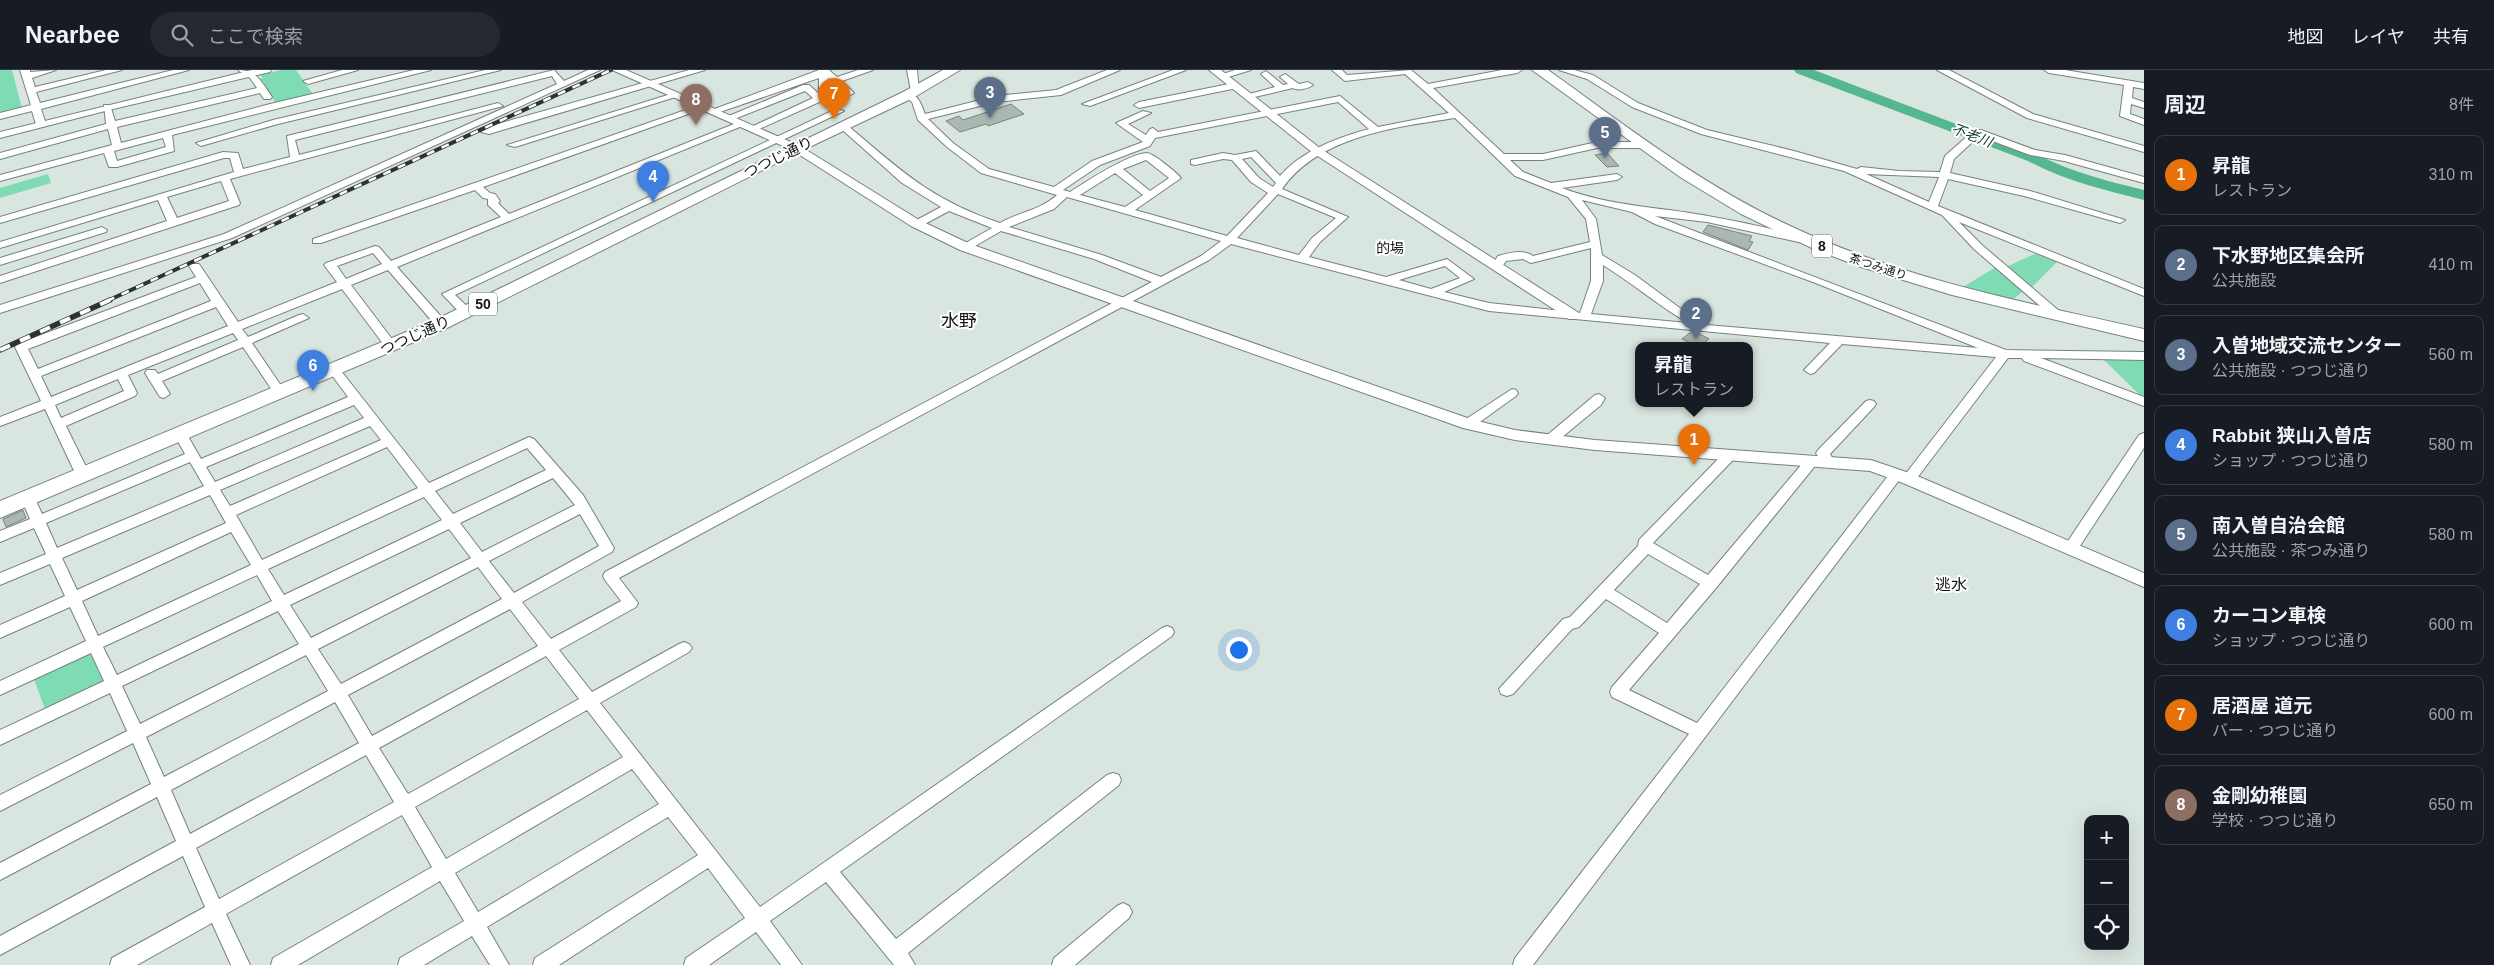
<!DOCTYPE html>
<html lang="ja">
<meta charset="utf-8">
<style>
:root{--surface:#171b24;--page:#242831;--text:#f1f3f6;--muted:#9ea1a6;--line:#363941;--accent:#b45309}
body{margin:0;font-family:Arial,"Noto Sans JP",sans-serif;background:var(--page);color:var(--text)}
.controls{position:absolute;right:15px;bottom:15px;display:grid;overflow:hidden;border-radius:10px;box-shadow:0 5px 20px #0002}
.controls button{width:45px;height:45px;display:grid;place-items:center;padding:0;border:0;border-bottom:1px solid var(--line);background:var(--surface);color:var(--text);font:25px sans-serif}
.you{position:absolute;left:1238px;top:579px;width:18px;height:18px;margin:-12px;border:4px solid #fff;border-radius:50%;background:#1a73e8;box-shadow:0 0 0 8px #1a73e833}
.badge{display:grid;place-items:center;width:32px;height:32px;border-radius:50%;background:var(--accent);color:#fff;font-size:16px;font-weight:700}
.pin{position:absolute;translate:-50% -41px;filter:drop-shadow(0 1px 2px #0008)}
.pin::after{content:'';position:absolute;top:26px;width:18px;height:15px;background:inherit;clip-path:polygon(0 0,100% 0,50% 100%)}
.popup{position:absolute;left:1635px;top:272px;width:118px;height:65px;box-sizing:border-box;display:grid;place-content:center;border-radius:10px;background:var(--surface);filter:drop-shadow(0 1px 4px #0005);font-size:16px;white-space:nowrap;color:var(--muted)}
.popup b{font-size:19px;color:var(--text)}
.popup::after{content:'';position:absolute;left:50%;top:100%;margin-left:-10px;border:10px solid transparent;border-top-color:var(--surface)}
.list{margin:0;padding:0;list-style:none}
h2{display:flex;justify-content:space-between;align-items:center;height:65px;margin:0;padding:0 20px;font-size:21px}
h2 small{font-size:16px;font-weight:400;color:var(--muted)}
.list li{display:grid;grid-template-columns:32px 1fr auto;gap:15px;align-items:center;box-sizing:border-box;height:80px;margin:0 10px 10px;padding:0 10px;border:1px solid var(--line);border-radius:10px}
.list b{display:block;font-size:19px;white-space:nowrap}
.list p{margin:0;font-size:16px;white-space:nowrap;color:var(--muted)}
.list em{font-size:16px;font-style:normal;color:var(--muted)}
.icon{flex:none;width:28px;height:28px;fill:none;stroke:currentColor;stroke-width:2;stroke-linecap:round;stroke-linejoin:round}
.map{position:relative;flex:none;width:2144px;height:895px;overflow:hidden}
header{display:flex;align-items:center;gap:30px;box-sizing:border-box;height:70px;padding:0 25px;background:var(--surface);border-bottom:1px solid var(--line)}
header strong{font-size:24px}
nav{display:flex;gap:28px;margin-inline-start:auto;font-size:18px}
.search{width:350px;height:45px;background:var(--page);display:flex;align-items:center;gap:12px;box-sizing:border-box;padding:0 18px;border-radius:28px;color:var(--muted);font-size:19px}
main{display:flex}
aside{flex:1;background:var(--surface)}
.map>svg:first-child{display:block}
.green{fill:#7edbb4}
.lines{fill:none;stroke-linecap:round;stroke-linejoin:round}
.river{fill:#55b790;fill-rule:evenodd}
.building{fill:#abb7b1;stroke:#79847e}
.minor-casing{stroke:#77827d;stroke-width:2}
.tertiary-casing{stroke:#77827d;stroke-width:2}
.primary-casing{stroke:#77827d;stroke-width:2}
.minor{fill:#fff;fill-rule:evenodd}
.tertiary{fill:#fff;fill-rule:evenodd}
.primary{fill:#fff;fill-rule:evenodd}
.rail-far1-casing{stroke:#2e3330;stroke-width:4}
.rail-casing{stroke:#2e3330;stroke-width:5.5}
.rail-far1{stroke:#fff;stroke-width:2.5;stroke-dasharray:8;stroke-linecap:butt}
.rail{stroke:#fff;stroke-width:4;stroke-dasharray:11;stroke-linecap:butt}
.labels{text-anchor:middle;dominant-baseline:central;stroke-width:4;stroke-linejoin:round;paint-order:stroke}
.far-street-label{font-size:12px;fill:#131715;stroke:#fff}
.far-water-label{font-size:14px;font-style:italic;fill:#103c2b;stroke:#fff}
.shield{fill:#fff;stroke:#5a5d5b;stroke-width:1}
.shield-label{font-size:14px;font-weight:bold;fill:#131715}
.far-neighbourhood-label{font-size:14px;fill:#131715;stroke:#fff}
.street-label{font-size:15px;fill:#131715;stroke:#fff}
.neighbourhood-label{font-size:16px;fill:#131715;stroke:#fff}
.quarter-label{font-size:18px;fill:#131715;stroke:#fff}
</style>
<header>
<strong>Nearbee</strong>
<div class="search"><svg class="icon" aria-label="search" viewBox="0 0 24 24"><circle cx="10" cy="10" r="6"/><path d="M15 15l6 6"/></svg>ここで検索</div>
<nav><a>地図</a><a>レイヤ</a><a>共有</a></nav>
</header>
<main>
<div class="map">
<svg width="2144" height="895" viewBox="0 0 2144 895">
<rect width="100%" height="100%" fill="#d9e5df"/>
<g class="green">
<polygon points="0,0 12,0 22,39 0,45"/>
<polygon points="281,0 296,0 313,24 276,33 259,9 263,8 260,5"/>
<polygon points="48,104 51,113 0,128 0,118"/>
<polygon points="2037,183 2057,192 2031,218 2006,197"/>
<polygon points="1996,197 2026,219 2012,230 1963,217"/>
<polygon points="2105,287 2144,288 2144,329 2103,289"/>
<polygon points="90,583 104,613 46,642 33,606"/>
</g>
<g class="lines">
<path class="river" d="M 1794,0 L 1814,0 L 2038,85 C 2072,102 2107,111 2144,120 L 2144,130 C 2104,120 2065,111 2028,91 L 1796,3 Z"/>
</g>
<g class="building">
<polygon points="1011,34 1024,44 988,56 986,54 960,62 946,51 959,46 963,50"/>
<polygon points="1607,83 1619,96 1607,97 1595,85"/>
<polygon points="1708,155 1752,166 1749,171 1753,172 1748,180 1703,162"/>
<polygon points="1691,262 1696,262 1709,269 1700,276 1697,276 1682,269"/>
<polygon points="23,440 26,448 6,457 3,449"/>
</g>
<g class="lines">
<defs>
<g id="minor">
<polygon points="20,0 30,0 30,2 56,0 32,8 35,17 106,0 122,0 36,22 40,33 173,0 189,0 41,39 46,54 41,57 36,54 32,41 0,49 0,43 31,35"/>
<path d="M 238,0 C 257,0 262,13 272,27 L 270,29 L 264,29 L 260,23 L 117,57 L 121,73 L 270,34 L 414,0 L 431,0 L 172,65 L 174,81 L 117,97 L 109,97 L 104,83 L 0,111 L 0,105 L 112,75 L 108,59 L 0,89 L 0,83 L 106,54 L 104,35 L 110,35 L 115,51 L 257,18 L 250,8 ZM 163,68 L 166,77 L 117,91 L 114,81 Z"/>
<polygon points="342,0 358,0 308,14 303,11"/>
<polygon points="485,0 501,0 278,54 201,76 196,73 273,50"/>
<path d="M 554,0 L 564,11 L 588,0 L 600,0 L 232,168 L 0,243 L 0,235 L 224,164 L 557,14 L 552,6 L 295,70 L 299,85 L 498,33 L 503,36 L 230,109 L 240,133 L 239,135 L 0,213 L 0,206 L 167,151 L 158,130 L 0,178 L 0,172 L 234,102 L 230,88 L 224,88 L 0,153 L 0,147 L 223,82 L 238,83 L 243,99 L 290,87 L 287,66 ZM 221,111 L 229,131 L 177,148 L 167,127 Z"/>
<polygon points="689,0 705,0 489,64 481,62 494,55"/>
<polygon points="819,0 829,0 837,7 858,0 873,0 842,11 854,23 828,36 823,33 825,31 843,22 828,8 826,29 757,60 749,58 813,28 805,21 732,50 724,48 803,15 809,15 819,24 819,8 717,43 709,41"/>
<polygon points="907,0 917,0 919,23 911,21"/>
<path d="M 1107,0 L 1120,0 L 1061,25 L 996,32 L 928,49 L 953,73 L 989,99 L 1054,117 L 1092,91 L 1143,72 L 1116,53 L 1143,41 L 1151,43 L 1128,54 L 1146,65 L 1150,59 L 1153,58 L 1158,62 L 1340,26 L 1378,57 L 1449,43 L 1405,4 L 1345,11 L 1332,0 L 1342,0 L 1347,5 L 1411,0 L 1428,14 L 1502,0 L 1522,0 L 1517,3 L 1433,18 L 1504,84 L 1543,84 L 1597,72 L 1644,72 L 1649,75 L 1644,78 L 1597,78 L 1543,90 L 1510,90 L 1523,102 L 1551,113 L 1617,104 L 1622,107 L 1617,110 L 1562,118 C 1609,136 1659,137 1708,146 C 1742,152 1778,160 1812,169 L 1813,171 L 1808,174 L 1707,152 L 1655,146 L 2006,280 L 2144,282 L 2144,290 L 2041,288 L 2144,327 L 2144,336 L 2024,291 L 2022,288 L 2008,288 L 1914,412 L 1904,412 L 1902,409 L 1904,406 L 1996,287 L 1842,274 L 1814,303 L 1810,304 L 1804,300 L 1830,273 L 1489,241 L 1231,174 L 1209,190 L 619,508 L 638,533 L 636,537 L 559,580 L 592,622 L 679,574 L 684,572 L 689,574 L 692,578 L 689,582 L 600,633 L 760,837 L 1162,558 L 1167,556 L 1172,558 L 1174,562 L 1172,566 L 840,802 L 896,869 L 1107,705 L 1113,703 L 1119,705 L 1121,710 L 1119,715 L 908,883 L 915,895 L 894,895 L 826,812 L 770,851 L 802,895 L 781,895 L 756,862 L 709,895 L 684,895 L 686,888 L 745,848 L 708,798 L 559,895 L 533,895 L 535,888 L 698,785 L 668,747 L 487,857 L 509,895 L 490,895 L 472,866 L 424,895 L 398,895 L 400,888 L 464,851 L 440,811 L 298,895 L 271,895 L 273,888 L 432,797 L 402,745 L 226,844 L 250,895 L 231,895 L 212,853 L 137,895 L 110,895 L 112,888 L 205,837 L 183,786 L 0,885 L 0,866 L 176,771 L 157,727 L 0,810 L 0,793 L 151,714 L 133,673 L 0,741 L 0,725 L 127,661 L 110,623 L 0,675 L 0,660 L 104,611 L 91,583 L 0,625 L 0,611 L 86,571 L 70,537 L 0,568 L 0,555 L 65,526 L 50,494 L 0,515 L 0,503 L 46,484 L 34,458 L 0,472 L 0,461 L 30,449 L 21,428 L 23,424 L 33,424 L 42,444 L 185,384 L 174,364 L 180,360 L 185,361 L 201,389 L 348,327 L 328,300 L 330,297 L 338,297 L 429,413 L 529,367 L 534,369 L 583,425 L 614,478 L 612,482 L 522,532 L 551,569 L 621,531 L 605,510 L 603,506 L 605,502 L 1152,212 L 1094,189 L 1001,161 L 970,179 L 962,179 L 962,175 L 992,158 L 949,141 L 921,156 L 913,156 L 913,152 L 941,137 L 902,113 L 838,56 L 846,54 C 900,100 931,130 1000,153 C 1019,142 1041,140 1057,125 L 981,103 L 947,77 L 918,50 L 912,32 L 905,27 L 905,23 C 918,22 921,34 925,44 L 996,26 L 1056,20 ZM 1338,32 L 1369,59 C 1339,67 1301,81 1280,106 L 1256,81 L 1235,85 L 1223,83 L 1191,90 L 1191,94 L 1195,95 L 1223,89 L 1232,90 L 1251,112 L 1268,123 L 1227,166 L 1135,140 L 1181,108 C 1177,103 1153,83 1147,83 C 1128,84 1087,111 1070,122 L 1063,120 L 1100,95 L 1150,76 L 1155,68 ZM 1455,48 L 1515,106 L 1568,127 L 1586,149 L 1590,172 L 1533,186 C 1524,179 1509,183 1498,186 L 1491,196 L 1497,199 L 1501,198 L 1506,191 L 1523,189 L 1531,193 L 1591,178 L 1591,211 L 1580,243 L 1489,233 L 1444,222 L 1474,209 L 1447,189 L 1386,207 L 1309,187 L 1320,172 L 1348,147 L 1282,119 C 1319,66 1396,57 1455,48 ZM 1251,87 L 1276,113 L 1273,117 L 1259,108 L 1242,89 ZM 1146,90 L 1169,108 L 1150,121 L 1123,99 ZM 1115,103 L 1143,125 L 1125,137 L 1080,125 ZM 1278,124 L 1336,148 L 1312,168 L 1299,185 L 1237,168 ZM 1067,127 L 1221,171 L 1201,186 L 1161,207 L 1102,185 L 1009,157 L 1054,139 ZM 1582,130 L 1632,142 L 1655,154 L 1813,212 L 1978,278 L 1707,255 L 1677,236 L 1635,205 L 1602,185 L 1596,149 ZM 1603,195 C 1632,213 1658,235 1688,253 L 1591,244 L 1603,211 ZM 1445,196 L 1460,208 L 1431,219 L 1399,210 ZM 354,335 L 364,348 L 215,412 L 206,397 ZM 370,356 L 381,370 L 230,436 L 220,420 ZM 387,377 L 418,418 L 262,490 L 236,445 ZM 527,378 L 546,400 L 453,444 L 435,421 ZM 190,392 L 204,416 L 57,478 L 46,453 ZM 553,408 L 575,435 L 482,482 L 460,453 ZM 210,425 L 226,453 L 77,520 L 62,488 ZM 424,427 L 442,450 L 284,525 L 268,499 ZM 580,444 L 599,476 L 514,523 L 489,491 ZM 449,459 L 471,488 L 311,568 L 290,535 ZM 231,462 L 251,495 L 98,566 L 82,531 ZM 478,497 L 502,529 L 341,614 L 318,579 ZM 257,505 L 272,531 L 117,605 L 103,577 ZM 510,539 L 538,576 L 372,666 L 348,625 ZM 278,541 L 299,574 L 140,654 L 122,616 ZM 306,585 L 328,621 L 164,707 L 146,667 ZM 546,586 L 579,629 L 408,724 L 379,678 ZM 335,632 L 359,673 L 190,764 L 171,720 ZM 587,640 L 623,687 L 446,789 L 415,737 ZM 366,685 L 394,732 L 219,829 L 196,778 ZM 632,699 L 659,734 L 478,842 L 455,803 Z"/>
<polygon points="1173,0 1186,0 1090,36 1082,34"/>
<polygon points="1235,0 1251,0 1222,9 1217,6"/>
<path d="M 1559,0 L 1574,0 L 1593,5 L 1638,33 L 1707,60 L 1794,81 L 1857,99 L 1861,97 L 1899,101 L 1940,102 L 1945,86 L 1973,61 L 1981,60 L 2035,80 L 2065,85 L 2144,107 L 2144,113 L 2064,91 L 2030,85 L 1979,66 L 1954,89 L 1950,103 L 2030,121 L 2125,150 L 2120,153 L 2024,126 L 1948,109 L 1938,136 L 2144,219 L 2144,226 L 1959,152 L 1982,175 L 2065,246 L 2059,250 L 2055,249 L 1974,179 L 1942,145 L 1844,101 L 1701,64 L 1632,37 L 1587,9 ZM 1866,104 L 1939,107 L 1929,132 Z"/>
<polygon points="1937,0 1949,0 2033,44 2144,76 2144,82 2027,48"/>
<polygon points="2044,0 2065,0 2144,13 2144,19 2133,17 2132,28 2144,32 2144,38 2131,34 2130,44 2144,49 2144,55 2120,46 2124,15 2049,3"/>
<path d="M 1266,1 L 1283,15 L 1288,14 L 1280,7 L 1285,4 L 1299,14 L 1308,12 L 1313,15 C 1308,19 1298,21 1293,18 L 1246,29 L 1246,25 L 1275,17 L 1261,4 Z"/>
<polygon points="1234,13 1237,14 1237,18 1139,38 1134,35 1139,32"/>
<polygon points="674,23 682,25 515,77 507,75"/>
<path d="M 700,35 L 708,37 L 483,117 L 490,123 L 495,124 L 500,131 L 498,133 L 509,144 L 739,52 L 747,54 L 397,197 L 445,251 L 445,257 L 437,257 L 388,200 L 351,215 L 395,273 L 397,276 L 395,279 L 387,279 L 342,219 L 242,259 L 248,267 L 299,245 L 303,244 L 309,248 L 252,273 L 286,323 L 284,326 L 276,326 L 243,277 L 162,311 L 170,324 L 164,328 L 160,327 L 145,303 L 147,300 L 155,300 L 158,304 L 238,270 L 233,263 L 128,305 L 137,323 L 135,326 L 66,356 L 90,405 L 83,410 L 76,405 L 45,339 L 0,356 L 0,347 L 41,331 L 15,277 L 17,274 L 196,207 L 189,196 L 191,194 L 199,194 L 238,252 L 337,212 L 324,195 L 326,193 L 375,176 L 379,177 L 391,191 L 501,147 L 488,135 L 488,129 L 483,128 L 475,120 L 321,173 L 313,173 L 313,169 ZM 373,183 L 382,194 L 346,209 L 337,196 ZM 200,213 L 211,231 L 38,299 L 28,279 ZM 216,237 L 228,256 L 51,327 L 41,306 ZM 118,309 L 124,321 L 61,348 L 55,335 Z"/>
<polygon points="836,39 844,41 455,225 470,239 470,245 462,245 442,224"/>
<polygon points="102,157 107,160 106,162 0,195 0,188"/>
<polygon points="1512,319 1516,320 1518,323 1516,326 1473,357 1463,357 1462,354 1463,351"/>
<polygon points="1599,324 1605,328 1601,335 1555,373 1545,373 1544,370 1545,367 1595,325"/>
<polygon points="1870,330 1874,331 1876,334 1874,337 1830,384 1834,391 1832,394 1822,394 1816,383 1818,380 1866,331"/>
<polygon points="2144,363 2144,378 2076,482 2066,482 2064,478 2066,474 2139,365"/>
<path d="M 1727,383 L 1734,388 L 1732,391 L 1653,473 L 1708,505 L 1807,388 L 1817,388 L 1819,391 L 1716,518 L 1629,620 L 1697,653 L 1891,402 L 1901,402 L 1903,405 L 1533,895 L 1513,895 L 1515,888 L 1689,664 L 1612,627 L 1610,622 L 1612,617 L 1659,563 L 1606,529 L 1579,557 L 1572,559 L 1513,624 L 1507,626 L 1501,624 L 1499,619 L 1563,549 L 1570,547 L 1638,476 L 1639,470 L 1722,385 ZM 1648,484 L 1700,514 L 1667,553 L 1614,520 Z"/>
<polygon points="1123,833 1129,836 1132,842 1129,848 1075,895 1052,895 1054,888 1117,836"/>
</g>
<g id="tertiary">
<polygon points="252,0 271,0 270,2 109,40 0,68 0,62"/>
<polygon points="612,0 626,0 800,76 919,150 970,174 1473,350 1515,360 1595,370 1871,390 1915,405 2144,503 2144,517 1903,413 1870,401 1595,380 1515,370 1463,358 960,180 911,156 792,80"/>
<polygon points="1209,0 1221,0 1321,79 1579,243 1581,246 1579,249 1569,249 1313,83"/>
</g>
<g id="primary">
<polygon points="943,0 960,0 913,28 801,81 447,258 0,448 0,431 435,250 903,22"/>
<path d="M 1532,0 L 1548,0 C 1625,55 1700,114 1786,154 C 1899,208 2022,232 2144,259 L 2144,271 L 1952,225 L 1861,197 L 1816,180 L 1741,144 L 1680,107 Z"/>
</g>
</defs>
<use href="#minor" class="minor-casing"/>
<use href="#tertiary" class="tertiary-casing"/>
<use href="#primary" class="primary-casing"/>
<use href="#minor" class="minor"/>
<use href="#tertiary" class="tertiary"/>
<use href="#primary" class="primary"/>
<defs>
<polyline id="rail-far1" points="107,231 611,0"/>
<polyline id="rail" points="0,280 110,230"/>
</defs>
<use href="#rail-far1" class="rail-far1-casing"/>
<use href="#rail" class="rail-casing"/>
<use href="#rail-far1" class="rail-far1"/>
<use href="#rail" class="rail"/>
</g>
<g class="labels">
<g class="far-street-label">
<text transform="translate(1878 197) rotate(18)">茶つみ通り</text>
</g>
<g class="far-water-label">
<text transform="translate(1972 65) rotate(21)">不老川</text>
</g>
<g class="shield">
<rect x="1812" y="164.5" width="20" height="23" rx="4"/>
<rect x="469" y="222.5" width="28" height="23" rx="4"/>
</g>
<g class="shield-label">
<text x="1822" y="176">8</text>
<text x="483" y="234">50</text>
</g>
<g class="far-neighbourhood-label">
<text x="1390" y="178">的場</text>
</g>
<g class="street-label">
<text transform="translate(778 87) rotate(-26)">つつじ通り</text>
<text transform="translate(415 265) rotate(-24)">つつじ通り</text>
</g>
<g class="neighbourhood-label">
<text x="1951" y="514">逃水</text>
</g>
<g class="quarter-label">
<text x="959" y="251">水野</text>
</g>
</g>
</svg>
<div class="controls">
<button>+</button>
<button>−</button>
<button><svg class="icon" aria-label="locate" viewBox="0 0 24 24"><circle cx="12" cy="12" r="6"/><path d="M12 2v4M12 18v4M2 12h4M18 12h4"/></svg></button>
</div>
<div class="you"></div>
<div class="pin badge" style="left:1694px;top:395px;background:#e8710a">1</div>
<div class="popup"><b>昇龍</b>レストラン</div>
<div class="pin badge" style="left:1696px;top:269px;background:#5c6f8a">2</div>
<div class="pin badge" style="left:990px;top:48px;background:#5c6f8a">3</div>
<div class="pin badge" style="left:653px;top:132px;background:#3f7fe0">4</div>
<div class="pin badge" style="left:1605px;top:88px;background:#5c6f8a">5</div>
<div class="pin badge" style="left:313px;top:321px;background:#3f7fe0">6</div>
<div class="pin badge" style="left:834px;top:49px;background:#e8710a">7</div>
<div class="pin badge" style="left:696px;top:55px;background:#8d6e63">8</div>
</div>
<aside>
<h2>周辺<small>8件</small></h2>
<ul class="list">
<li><span class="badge" style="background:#e8710a">1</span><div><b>昇龍</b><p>レストラン</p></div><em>310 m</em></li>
<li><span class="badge" style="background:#5c6f8a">2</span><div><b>下水野地区集会所</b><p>公共施設</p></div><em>410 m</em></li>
<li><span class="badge" style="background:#5c6f8a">3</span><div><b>入曽地域交流センター</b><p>公共施設 · つつじ通り</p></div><em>560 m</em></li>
<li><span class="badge" style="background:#3f7fe0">4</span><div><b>Rabbit 狭山入曽店</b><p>ショップ · つつじ通り</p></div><em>580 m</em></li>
<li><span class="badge" style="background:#5c6f8a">5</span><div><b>南入曽自治会館</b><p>公共施設 · 茶つみ通り</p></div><em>580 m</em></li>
<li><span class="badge" style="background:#3f7fe0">6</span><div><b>カーコン車検</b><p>ショップ · つつじ通り</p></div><em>600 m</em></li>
<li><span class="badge" style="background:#e8710a">7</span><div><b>居酒屋 道元</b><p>バー · つつじ通り</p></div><em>600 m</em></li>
<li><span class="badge" style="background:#8d6e63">8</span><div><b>金剛幼稚園</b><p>学校 · つつじ通り</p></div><em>650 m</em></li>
</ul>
</aside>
</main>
